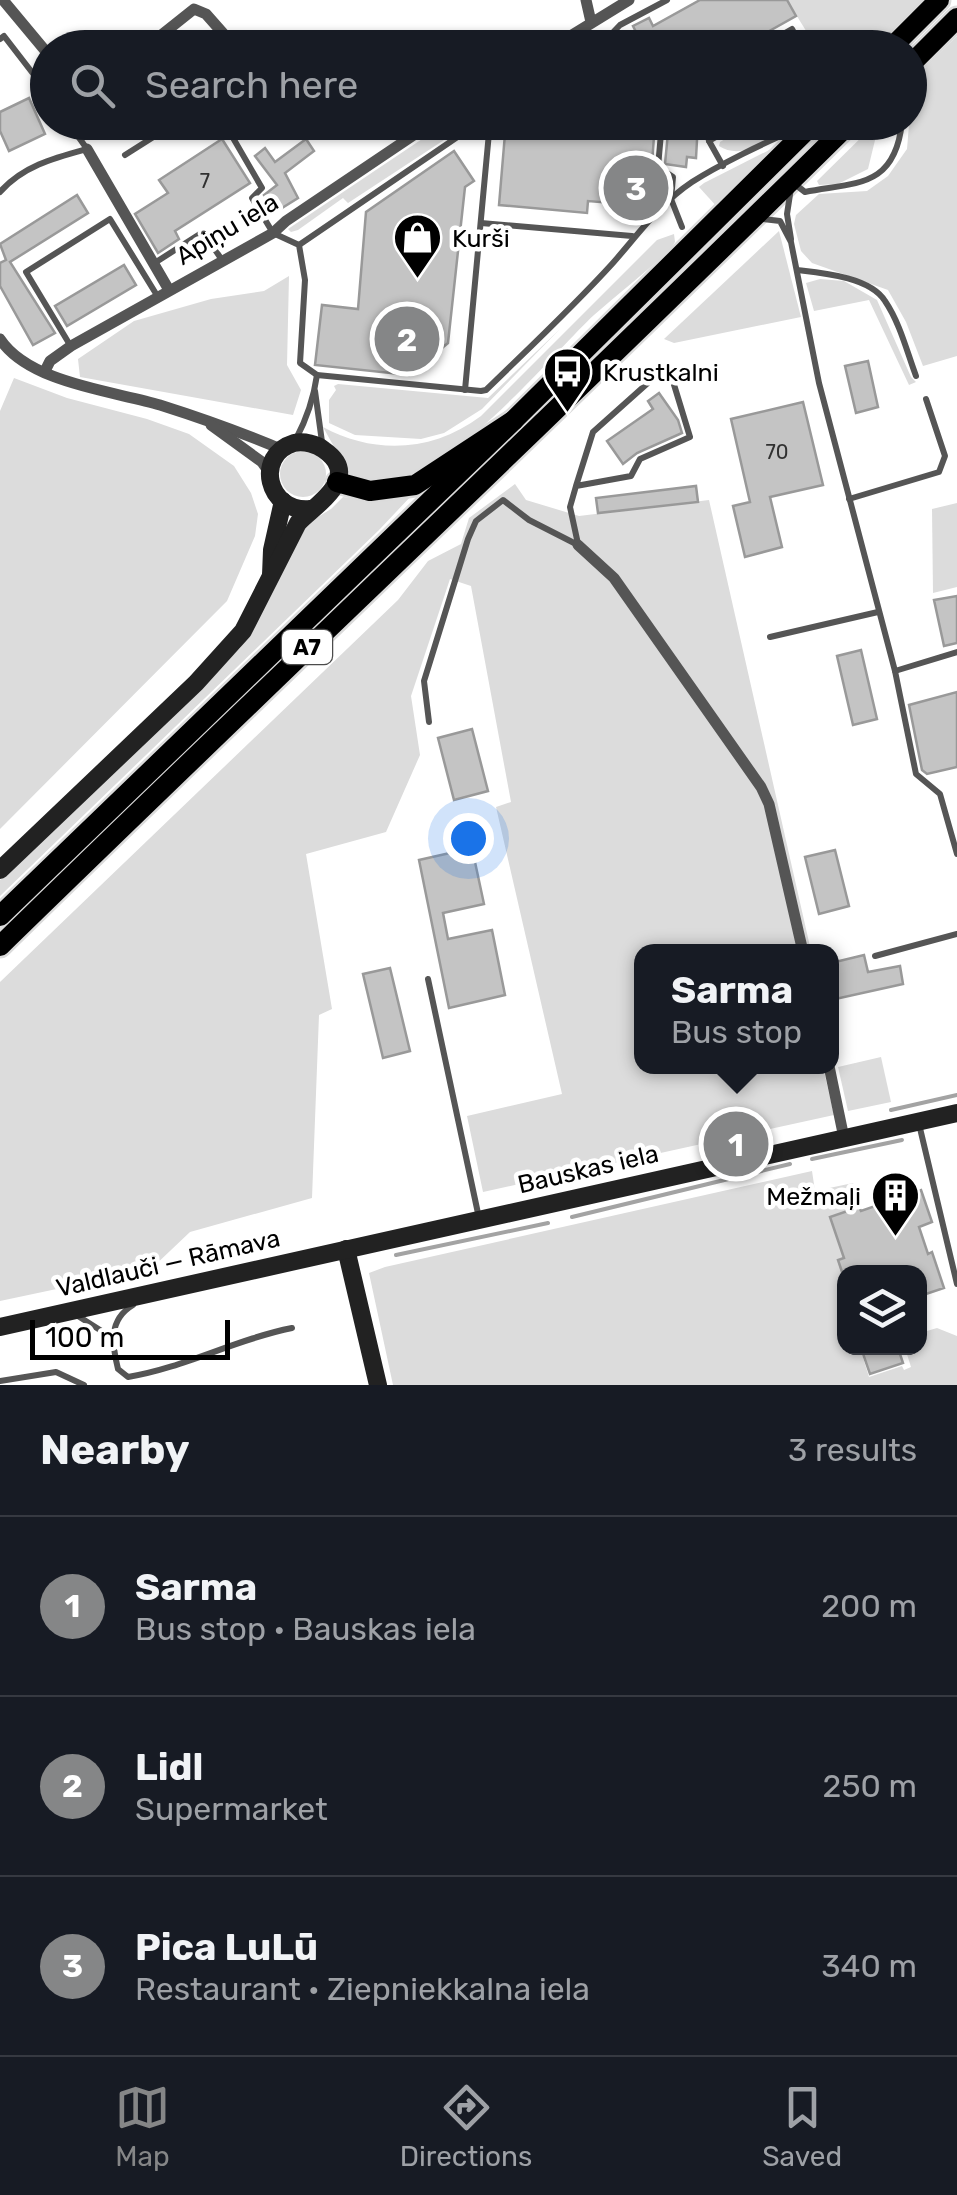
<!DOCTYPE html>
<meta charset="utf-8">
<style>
:root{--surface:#171b24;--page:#242831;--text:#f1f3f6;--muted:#9ea1a6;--line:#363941;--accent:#858687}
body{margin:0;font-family:Rubik,sans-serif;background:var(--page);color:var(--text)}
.controls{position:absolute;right:30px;bottom:30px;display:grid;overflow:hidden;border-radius:20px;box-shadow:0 2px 8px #0004}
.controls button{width:90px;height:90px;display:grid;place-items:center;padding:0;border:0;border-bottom:2px solid var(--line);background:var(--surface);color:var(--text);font:50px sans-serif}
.scale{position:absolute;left:30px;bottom:25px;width:200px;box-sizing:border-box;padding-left:10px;border:5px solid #000;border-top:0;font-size:28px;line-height:35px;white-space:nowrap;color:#000;-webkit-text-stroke:8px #fff;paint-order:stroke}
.you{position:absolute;left:468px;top:838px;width:35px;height:35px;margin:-25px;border:8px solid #fff;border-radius:50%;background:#1a73e8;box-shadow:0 0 0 15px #1a73e833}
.badge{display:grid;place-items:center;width:65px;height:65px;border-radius:50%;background:var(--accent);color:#fff;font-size:32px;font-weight:700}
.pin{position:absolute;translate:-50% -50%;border:5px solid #fff;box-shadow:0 2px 10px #0006}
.popup{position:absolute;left:634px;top:944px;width:205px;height:130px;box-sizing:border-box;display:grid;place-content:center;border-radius:20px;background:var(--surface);filter:drop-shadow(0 2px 8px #0005);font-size:32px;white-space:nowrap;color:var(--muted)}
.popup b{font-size:38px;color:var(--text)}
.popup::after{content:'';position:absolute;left:50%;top:100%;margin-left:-20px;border:20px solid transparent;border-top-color:var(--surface)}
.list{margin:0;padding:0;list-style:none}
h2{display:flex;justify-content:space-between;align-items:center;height:130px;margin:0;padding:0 40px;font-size:42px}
h2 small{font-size:32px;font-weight:400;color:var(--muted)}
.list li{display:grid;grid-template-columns:65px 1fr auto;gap:30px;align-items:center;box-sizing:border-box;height:180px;padding:0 40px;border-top:2px solid var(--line)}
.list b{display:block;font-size:38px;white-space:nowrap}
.list p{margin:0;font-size:32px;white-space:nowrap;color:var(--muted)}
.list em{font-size:32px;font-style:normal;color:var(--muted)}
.icon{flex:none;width:55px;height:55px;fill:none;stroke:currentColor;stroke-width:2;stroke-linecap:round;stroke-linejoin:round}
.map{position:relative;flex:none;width:957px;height:1385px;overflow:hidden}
.search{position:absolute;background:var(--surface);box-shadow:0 2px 8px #0004;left:30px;right:30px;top:30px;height:110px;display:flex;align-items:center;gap:25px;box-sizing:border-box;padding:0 35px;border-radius:55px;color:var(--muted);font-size:38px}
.sheet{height:670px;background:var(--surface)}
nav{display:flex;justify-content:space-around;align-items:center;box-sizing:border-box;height:140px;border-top:2px solid var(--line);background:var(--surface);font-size:28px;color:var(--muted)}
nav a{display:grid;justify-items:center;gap:5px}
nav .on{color:var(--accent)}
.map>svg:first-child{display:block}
.green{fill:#dcdcdc}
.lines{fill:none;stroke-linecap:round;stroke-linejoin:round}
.stream{stroke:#a3a3a3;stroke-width:4}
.building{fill:#c4c4c4;stroke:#999;stroke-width:2.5}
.trunk-casing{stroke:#dbdbdb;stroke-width:25}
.motorway-casing{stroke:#dbdbdb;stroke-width:25}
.service{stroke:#555;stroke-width:6}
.minor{stroke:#555;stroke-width:11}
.secondary{stroke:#222;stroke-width:18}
.trunk{stroke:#000;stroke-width:20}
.motorway{stroke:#000;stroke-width:20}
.labels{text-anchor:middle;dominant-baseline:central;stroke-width:9;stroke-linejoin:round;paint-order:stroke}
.number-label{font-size:20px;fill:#313131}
.shield{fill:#fff;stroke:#4c4c4c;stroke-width:2.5}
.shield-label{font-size:22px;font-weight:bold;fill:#000}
.street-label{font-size:25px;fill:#000;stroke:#fff}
.poi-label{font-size:25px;fill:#000;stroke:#fff;text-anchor:start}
</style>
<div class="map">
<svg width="957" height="1385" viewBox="0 0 957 1385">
<rect width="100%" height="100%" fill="#fff"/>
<g class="green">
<polygon points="787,0 923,0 875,48 816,47"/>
<polygon points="957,36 957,356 923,366 906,322 888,290 812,263 801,251 794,224 796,215 819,194 867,191 888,176 907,149 912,88 927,65"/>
<polygon points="446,123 470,123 348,203 343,198 298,230 291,232 288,229"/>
<path d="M 765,123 L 793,123 C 774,137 743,162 719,146 L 720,142 C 734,133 749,130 765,123 Z"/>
<polygon points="876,123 886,123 877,132 868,169 838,184 819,185 817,181"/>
<polygon points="783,143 718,208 699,187 704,183"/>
<polygon points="779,231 801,317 674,343 664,339"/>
<path d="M 674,234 L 675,242 L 670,250 C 645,273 619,293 594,315 C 552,353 410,531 348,472 L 323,427 C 375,455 433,452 481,416 L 657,240 Z"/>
<polygon points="289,276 287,365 301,390 293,415 80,377 78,359 134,321 211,299 264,291"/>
<polygon points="820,279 844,281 877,300 911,377 916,382 909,385 869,300 814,311 806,283"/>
<polygon points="560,329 482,409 444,433 421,439 355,435 329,423 329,400 336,390 334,386 338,384 488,398"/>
<polygon points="14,378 67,398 147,419 189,434 234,466 251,493 258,514 255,536 227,601 0,829 0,411"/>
<circle cx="303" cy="474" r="23"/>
<polygon points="515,484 526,500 579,516 709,500 811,951 641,952 641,1066 823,1067 834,1115 483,1192 467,1116 562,1094 496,807 511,802 471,586 450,579 411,696 420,755 386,832 306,854 332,1009 319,1015 312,1198 190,1232 151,1269 0,1301 0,982 398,600 428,561 461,544 469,518"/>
<polygon points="413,494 379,530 0,896 0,880 240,648 308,523 331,509 343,497 374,501"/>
<polygon points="957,503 957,587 933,593 932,509"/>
<polygon points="881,1057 891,1102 848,1111 838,1067"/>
<polygon points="812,1171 815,1191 853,1183 862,1205 830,1217 844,1258 838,1260 844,1279 844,1348 860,1348 869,1377 902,1366 904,1370 911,1367 905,1348 920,1348 920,1333 937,1328 957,1336 957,1385 393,1385 369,1273 385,1267"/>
</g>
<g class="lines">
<g class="stream">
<polyline points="891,1110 957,1095"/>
<polyline points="812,1159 902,1140"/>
<polyline points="572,1217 790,1164"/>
<polyline points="396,1255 548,1223"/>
</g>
</g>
<g class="building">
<polygon points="700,0 787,0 796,16 739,48 626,48 636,32 633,26 649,18 653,26"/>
<polygon points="29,98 45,134 9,151 0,131 0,112"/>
<polygon points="506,122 655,122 649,206 588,201 587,213 499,205"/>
<polygon points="669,122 698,122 696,158 687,157 686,167 665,164"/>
<polygon points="222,139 250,183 175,231 179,239 158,253 135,214 168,193 159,180"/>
<polygon points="306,139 314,151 285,173 298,198 274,213 264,195 277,185 255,156 265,148 275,162"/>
<polygon points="454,151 474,181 465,187 448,343 409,375 315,365 322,305 358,309 366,212"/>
<polygon points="77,195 88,213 10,262 55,333 33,345 0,286 0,263 6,260 0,244"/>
<polygon points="124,265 136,285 67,326 55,306"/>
<polygon points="868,361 878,407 856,413 845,366"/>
<polygon points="659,393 678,420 682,433 637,453 623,464 607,441 653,409 648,401"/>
<polygon points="803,402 823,485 770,497 782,547 745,557 733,506 750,502 731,419"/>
<polygon points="696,486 698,502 598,513 596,498"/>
<polygon points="957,596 957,643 944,646 934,600"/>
<polygon points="861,650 877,719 853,725 837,656"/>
<polygon points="957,692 957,767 927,774 922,770 909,705"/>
<polygon points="472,729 488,791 454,800 438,738"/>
<polygon points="472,848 484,904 443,913 448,939 492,930 505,995 449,1008 419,860"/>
<polygon points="835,850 849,906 819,914 805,857"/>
<polygon points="864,955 868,972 900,966 903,984 831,1000 831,963"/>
<polygon points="390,968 410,1051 383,1058 363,974"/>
<polygon points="921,1190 932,1222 919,1227 928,1254 932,1252 944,1288 920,1296 920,1272 842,1272 838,1260 844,1258 830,1217 859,1207 861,1211"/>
<polygon points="861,1348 898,1348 903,1363 870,1374"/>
</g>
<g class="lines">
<defs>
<g id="trunk">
<polyline points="891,48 939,0"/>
<polyline points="910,65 957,18"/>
<polyline points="337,482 370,491 415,485 514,420 815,122"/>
<path d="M 0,946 C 283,670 570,400 851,122"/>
</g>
<polyline id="motorway" points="0,916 514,420"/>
</defs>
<use href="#trunk" class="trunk-casing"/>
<use href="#motorway" class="motorway-casing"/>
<g class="service">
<polyline points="0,39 4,36 48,93"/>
<polyline points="598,48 620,25 667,0"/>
<polyline points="759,48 792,29 802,48"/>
<path d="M 219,122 L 229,131 L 262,188 L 252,198 L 273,233 L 299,245 L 305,280 L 300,363 L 317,375 L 481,391 L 486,390 C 529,348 572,308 612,264 C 637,236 659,204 692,182 C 717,166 767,141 795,130"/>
<polyline points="662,122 658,167 673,177 671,199 682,227"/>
<polyline points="705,122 709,141 723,166"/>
<polyline points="709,141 735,126 750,122"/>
<polyline points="125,155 177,122"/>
<path d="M 792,182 L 805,192 C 855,182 895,189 902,122"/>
<path d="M 0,192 C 23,166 54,158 87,149 L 68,122"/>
<polyline points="763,219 780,221 791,242 819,383 895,671 957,652"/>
<polyline points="481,223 632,236"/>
<polyline points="791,239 787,214 791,188"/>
<polyline points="299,245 475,125 490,128"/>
<polyline points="153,264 203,232 222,260"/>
<path d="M 797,270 C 823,273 870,277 885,301 C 900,323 907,352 916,376"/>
<polyline points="70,345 26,272 110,219 158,297"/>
<polyline points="465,390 490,122"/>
<polyline points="315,391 322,442"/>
<path d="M 296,439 C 306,420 314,396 317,375"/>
<polyline points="576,486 593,432 668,365 690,437 640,459 631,476 576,486 570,507 578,544"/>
<polyline points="849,499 939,472 945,456 926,399"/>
<polyline points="770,637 878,612"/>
<polyline points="895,671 916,774 940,794 957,854"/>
<polyline points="429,722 424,681 468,539 476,521 503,500 529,520 578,545"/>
<polyline points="875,956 957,934"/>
<polyline points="428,979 479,1218"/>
<polyline points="919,1124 957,1284"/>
<path d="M 133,1305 C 108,1320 112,1344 118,1369 L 128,1377 C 184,1368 236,1339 292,1328"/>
<polyline points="78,1316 111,1337"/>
<polyline points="0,1381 56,1372 84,1385"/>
</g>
<g class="minor">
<polyline points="3,0 48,54"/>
<polyline points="586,0 591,22"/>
<polyline points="145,48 194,9 206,14 236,48"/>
<polyline points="551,48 629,0"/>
<polyline points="87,149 169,290"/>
<path d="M 0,339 C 29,383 113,391 160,405 C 201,418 243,433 283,450"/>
<polyline points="45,371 50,361 71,346 273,233 286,221 433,122"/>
<polyline points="211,425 262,462 269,472"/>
<polyline points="578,545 614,578 761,787 769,804 803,952"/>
<polyline points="829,1066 844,1138"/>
</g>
<g class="secondary">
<polyline points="271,575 272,550 283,501"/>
<path d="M 0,870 L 196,683 L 243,631 L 298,523 C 313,506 364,478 324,450 C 317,444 304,441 294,443 C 254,455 267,513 310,509"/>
<polyline points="346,1249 378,1385"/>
<polyline points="0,1327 957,1113"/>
</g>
<use href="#trunk" class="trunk"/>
<use href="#motorway" class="motorway"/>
</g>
<defs>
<symbol id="shop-pin" viewBox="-11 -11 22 30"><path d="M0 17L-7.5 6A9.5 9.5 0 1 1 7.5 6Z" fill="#000" stroke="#fff"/><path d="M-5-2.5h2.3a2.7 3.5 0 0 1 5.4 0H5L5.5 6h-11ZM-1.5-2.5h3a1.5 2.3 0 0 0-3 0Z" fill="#fff"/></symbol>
<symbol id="bus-pin" viewBox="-11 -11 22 30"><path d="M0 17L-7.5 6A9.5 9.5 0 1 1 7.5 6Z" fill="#000" stroke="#fff"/><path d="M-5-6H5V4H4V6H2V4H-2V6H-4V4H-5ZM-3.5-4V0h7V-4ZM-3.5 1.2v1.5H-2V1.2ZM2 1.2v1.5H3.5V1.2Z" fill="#fff"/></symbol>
<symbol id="building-pin" viewBox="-11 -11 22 30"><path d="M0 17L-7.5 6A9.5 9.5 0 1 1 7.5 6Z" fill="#000" stroke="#fff"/><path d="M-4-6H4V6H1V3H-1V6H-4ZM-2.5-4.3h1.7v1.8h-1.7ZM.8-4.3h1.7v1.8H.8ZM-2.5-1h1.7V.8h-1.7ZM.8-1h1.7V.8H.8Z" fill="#fff"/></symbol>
</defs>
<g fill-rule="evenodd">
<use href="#shop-pin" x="390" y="210" width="55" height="75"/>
<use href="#bus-pin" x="540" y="344" width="55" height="75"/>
<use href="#building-pin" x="868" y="1168" width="55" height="75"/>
</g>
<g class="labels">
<g class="number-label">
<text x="205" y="181">7</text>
<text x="777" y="452">70</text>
</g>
<rect class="shield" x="282" y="630" width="50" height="34" rx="8"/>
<g class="shield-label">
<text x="307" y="647">A7</text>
</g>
<g class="street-label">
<text transform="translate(227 229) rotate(-31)">Apiņu iela</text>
<text transform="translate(588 1169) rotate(-13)">Bauskas iela</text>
<text transform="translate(168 1263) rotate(-13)">Valdlauči — Rāmava</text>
</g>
<g class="poi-label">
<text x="452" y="238">Kurši</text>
<text x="603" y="372">Krustkalni</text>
<text x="861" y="1196" text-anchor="end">Mežmaļi</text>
</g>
</g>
</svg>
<div class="controls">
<button><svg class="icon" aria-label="layers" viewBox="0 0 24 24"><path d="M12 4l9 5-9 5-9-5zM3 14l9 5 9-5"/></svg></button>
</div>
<div class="scale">100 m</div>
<div class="you"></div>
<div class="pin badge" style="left:736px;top:1144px">1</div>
<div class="popup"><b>Sarma</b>Bus stop</div>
<div class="pin badge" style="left:407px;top:339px">2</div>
<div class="pin badge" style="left:636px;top:188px">3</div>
<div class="search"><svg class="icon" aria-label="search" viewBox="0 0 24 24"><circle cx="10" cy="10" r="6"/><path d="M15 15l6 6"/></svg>Search here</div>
</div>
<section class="sheet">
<h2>Nearby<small>3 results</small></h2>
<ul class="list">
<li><span class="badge">1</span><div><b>Sarma</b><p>Bus stop · Bauskas iela</p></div><em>200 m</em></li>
<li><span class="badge">2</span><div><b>Lidl</b><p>Supermarket</p></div><em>250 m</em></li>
<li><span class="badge">3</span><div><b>Pica LuLū</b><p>Restaurant · Ziepniekkalna iela</p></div><em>340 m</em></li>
</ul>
</section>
<nav>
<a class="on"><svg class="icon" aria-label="map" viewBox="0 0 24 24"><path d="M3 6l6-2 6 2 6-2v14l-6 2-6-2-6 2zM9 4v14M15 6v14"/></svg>Map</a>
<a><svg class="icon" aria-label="directions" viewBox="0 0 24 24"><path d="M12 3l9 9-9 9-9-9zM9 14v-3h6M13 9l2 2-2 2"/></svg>Directions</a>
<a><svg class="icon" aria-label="saved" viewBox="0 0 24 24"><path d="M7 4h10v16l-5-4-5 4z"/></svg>Saved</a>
</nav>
